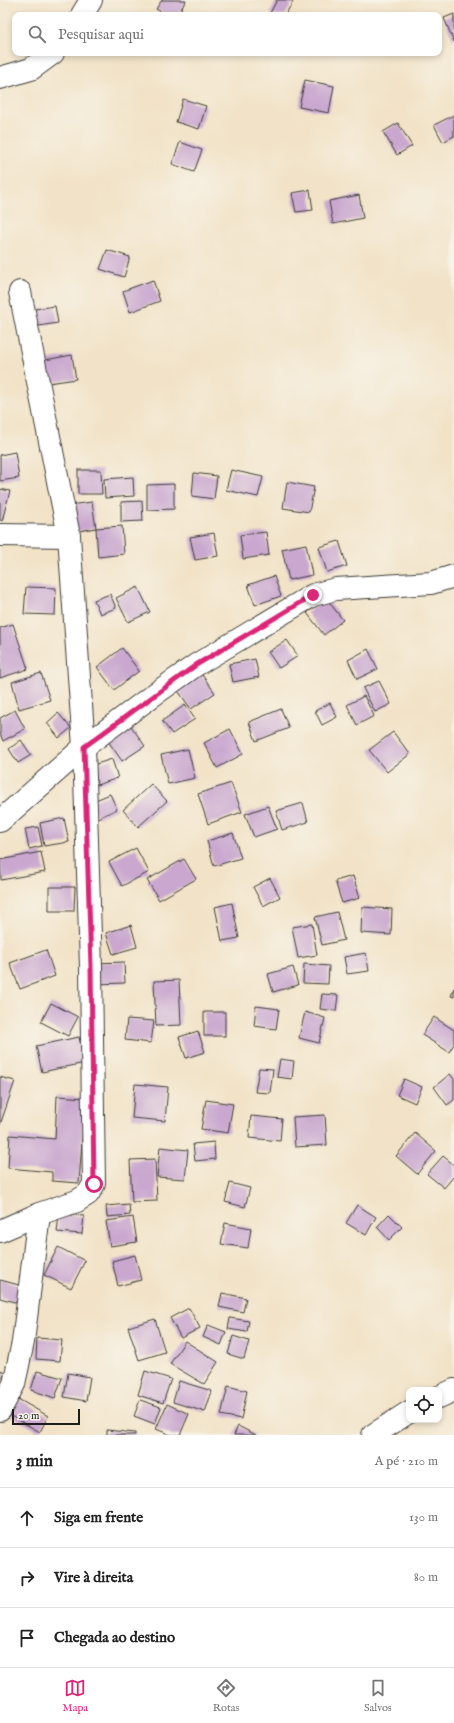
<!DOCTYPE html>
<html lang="pt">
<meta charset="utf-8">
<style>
:root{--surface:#fff;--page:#f2f2f2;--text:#222;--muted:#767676;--line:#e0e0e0;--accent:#db2777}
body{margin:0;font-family:"IM FELL English",serif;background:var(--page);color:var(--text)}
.controls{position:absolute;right:12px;bottom:12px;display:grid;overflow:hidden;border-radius:8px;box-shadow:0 2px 6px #0003}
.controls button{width:36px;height:36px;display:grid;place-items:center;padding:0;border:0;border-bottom:1px solid var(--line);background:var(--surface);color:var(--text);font:20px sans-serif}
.scale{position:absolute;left:12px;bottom:10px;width:68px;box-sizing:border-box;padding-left:4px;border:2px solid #1c1c1c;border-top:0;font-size:11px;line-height:14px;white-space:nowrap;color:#1c1c1c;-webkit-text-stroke:3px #f7f3e8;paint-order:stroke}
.stop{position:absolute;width:12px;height:12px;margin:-9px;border:3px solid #db2777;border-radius:50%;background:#fff}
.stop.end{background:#db2777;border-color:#fff;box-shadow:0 1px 4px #0008}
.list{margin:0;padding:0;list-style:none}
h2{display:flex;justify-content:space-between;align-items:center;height:52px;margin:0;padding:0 16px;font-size:17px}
h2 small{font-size:13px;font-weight:400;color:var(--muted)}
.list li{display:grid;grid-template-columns:26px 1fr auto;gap:12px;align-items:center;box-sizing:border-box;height:60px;padding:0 16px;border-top:1px solid var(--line)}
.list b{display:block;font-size:15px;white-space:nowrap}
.list em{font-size:13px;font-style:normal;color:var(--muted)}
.icon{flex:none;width:22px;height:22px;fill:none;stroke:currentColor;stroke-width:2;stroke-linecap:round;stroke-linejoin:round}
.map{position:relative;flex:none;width:454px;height:1435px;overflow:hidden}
.search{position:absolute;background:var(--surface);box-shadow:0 2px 6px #0003;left:12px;right:12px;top:12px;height:44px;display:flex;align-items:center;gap:10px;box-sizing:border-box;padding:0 14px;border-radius:8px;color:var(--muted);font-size:15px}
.sheet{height:232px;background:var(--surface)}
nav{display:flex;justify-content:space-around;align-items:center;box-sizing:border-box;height:56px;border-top:1px solid var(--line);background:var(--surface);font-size:11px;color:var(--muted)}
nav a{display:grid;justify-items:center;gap:2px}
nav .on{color:var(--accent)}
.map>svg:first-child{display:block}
.building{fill:#c9a7cf}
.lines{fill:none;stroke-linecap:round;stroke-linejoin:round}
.street-casing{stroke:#3c3a36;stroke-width:24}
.street{stroke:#fff;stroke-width:22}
.route{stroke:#db2777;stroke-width:5}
</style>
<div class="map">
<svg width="454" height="1435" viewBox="0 0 454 1435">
<rect width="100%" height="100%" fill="#f7f3e8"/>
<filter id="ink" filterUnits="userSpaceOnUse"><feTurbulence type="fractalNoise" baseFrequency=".025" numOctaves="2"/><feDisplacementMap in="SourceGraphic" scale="8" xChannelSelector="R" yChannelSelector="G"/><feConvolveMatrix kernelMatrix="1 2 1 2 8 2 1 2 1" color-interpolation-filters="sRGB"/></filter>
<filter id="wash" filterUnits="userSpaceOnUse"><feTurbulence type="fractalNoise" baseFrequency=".012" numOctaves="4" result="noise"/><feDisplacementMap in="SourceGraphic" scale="16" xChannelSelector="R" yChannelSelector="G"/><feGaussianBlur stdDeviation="0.9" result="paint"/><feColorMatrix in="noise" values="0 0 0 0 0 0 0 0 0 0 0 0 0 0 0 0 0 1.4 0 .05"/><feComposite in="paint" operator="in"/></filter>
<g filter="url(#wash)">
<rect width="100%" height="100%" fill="#f2e3c8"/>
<g id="blocks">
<g class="building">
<polygon points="162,0 186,0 178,15 167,15 156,9"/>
<polygon points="277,0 290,0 293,2 285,15 273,15 270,13"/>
<polygon points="454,14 454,42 444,18"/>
<polygon points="305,80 334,86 329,113 299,107"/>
<polygon points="183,99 206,106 199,129 176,122"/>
<polygon points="454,115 454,136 443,142 434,125"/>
<polygon points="398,123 412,146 397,155 383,132"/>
<polygon points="180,142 202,150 194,172 172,164"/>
<polygon points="310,190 313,210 296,212 292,193"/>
<polygon points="359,195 363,218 333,224 329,201"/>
<polygon points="107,250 130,257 124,277 100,269"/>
<polygon points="153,280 160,301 130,312 123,291"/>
<polygon points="55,306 58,323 32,327 29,310"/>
<polygon points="72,355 76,379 49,383 45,360"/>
<polygon points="15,452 19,478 0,481 0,455"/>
<polygon points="78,470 101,470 102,494 78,494"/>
<polygon points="231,470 263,477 258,497 226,490"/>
<polygon points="194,473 217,476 214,499 192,496"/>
<polygon points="133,477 134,496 105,498 104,479"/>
<polygon points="287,482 314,487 309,512 283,508"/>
<polygon points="174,484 174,509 147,510 147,485"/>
<polygon points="0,489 10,491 2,521 0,520"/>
<polygon points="142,501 143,521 121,522 121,502"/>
<polygon points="92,502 96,528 73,532 69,505"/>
<polygon points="122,526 124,554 98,557 96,528"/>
<polygon points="266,532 269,555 243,559 240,535"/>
<polygon points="214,533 218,556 195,560 190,537"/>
<polygon points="339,541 347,566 327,572 319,547"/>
<polygon points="306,544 312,575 289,580 282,549"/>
<polygon points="274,576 281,596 255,605 248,585"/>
<polygon points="26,587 56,588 55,615 24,614"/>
<polygon points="138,587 150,612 128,622 116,598"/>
<polygon points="110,594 116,608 100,614 94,600"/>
<polygon points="326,598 343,620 324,635 307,613"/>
<polygon points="13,624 28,669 0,678 0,628"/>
<polygon points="287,640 298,656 279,668 268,652"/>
<polygon points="122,648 139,671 114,690 97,667"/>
<polygon points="368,649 378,669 357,679 348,660"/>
<polygon points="255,659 259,677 233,682 229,664"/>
<polygon points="200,672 215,693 191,709 176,688"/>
<polygon points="41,673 50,700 19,709 12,682"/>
<polygon points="379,681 391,704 375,712 363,688"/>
<polygon points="364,696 374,716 357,725 347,705"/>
<polygon points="330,703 337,717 322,725 315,711"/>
<polygon points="185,705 195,719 172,734 162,721"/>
<polygon points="281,709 289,728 256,741 249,722"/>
<polygon points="15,710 25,729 3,741 0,734 0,718"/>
<polygon points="58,713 71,728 59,738 47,723"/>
<polygon points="129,723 145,746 122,761 106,738"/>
<polygon points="230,729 243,754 217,768 204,743"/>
<polygon points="393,732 410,754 387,772 369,750"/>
<polygon points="21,740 31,755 18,763 9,749"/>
<polygon points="188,749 195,778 168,784 161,755"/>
<polygon points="112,759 118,778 94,786 87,767"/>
<polygon points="231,783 242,812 208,824 198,794"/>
<polygon points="151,784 167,801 138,827 123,810"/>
<polygon points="110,794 117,809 98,818 91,802"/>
<polygon points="303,803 308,822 282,830 276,811"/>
<polygon points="268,806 277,829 254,837 245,814"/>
<polygon points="64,818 69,842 44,846 40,823"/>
<polygon points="38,827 42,846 29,849 25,829"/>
<polygon points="233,833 241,858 214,866 207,841"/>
<polygon points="136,848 149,872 122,886 109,862"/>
<polygon points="41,852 45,872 1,880 0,860"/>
<polygon points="184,859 196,879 159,900 147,880"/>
<polygon points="353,876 360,898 342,903 335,881"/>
<polygon points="270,878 280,897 263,906 253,887"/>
<polygon points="49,887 75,887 74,911 49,911"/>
<polygon points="232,903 239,938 222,941 215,907"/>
<polygon points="362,907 392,909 391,935 361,933"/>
<polygon points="337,912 344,940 322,945 315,917"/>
<polygon points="312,924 317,955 298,958 292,927"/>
<polygon points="131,925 137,947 113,954 106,933"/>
<polygon points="46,950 55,976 20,989 10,963"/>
<polygon points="366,953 369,971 347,974 344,957"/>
<polygon points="124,962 125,983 95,984 94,963"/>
<polygon points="304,964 329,966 328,984 303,983"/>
<polygon points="293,967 298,985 273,992 268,974"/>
<polygon points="179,980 181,1025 156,1026 154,981"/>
<polygon points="454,988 454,997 451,996"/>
<polygon points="322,994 338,995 336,1011 320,1009"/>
<polygon points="51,1003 78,1017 68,1036 41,1022"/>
<polygon points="256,1006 279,1009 276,1029 254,1026"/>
<rect x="204" y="1012" width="21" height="24"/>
<polygon points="305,1012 325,1018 319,1043 299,1038"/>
<polygon points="434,1017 454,1030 454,1044 449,1052 422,1035"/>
<polygon points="127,1019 154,1021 151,1043 125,1040"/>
<polygon points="198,1031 205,1052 186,1058 179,1037"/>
<polygon points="79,1037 85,1063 42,1072 36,1046"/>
<polygon points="280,1059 294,1061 292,1079 277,1077"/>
<polygon points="259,1068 273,1069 270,1093 255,1092"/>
<polygon points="450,1074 454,1079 454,1100 447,1105 434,1087"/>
<polygon points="0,1077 15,1081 0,1125"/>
<polygon points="404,1079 422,1087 415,1103 397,1095"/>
<polygon points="135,1084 168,1087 165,1121 132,1118"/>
<polygon points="57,1096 85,1098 79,1183 52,1181 52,1172 8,1168 10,1135 55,1139"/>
<polygon points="206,1100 233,1104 228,1133 201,1129"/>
<polygon points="325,1115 327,1145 295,1147 293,1117"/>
<polygon points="251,1116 282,1119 280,1141 249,1138"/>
<polygon points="415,1133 436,1151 417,1174 396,1156"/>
<polygon points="214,1142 215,1159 195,1161 193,1144"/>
<polygon points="160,1147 188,1150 185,1179 157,1177"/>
<polygon points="443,1156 454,1165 454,1176 444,1188 427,1174"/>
<polygon points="155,1159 157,1201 132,1202 130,1160"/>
<polygon points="230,1183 250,1188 245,1207 225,1202"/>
<polygon points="129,1204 130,1215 107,1217 106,1206"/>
<polygon points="357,1205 376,1217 366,1235 346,1223"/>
<polygon points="59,1214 84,1216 82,1234 57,1232"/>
<polygon points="389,1214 402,1227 389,1240 377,1227"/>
<polygon points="133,1217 137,1242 110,1246 106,1221"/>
<polygon points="225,1223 251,1228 248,1248 221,1244"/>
<polygon points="58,1247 85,1261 71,1288 44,1275"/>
<polygon points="135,1255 141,1280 118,1286 112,1261"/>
<polygon points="0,1280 23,1286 18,1303 0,1298"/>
<polygon points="222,1293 246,1298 243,1312 219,1307"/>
<polygon points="189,1308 200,1328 181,1338 170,1318"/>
<polygon points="230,1318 249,1321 247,1332 228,1329"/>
<polygon points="155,1319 165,1352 139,1360 128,1327"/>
<polygon points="208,1325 226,1332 221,1345 203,1337"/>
<polygon points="233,1336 249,1341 244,1359 228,1354"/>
<polygon points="37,1338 62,1340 60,1361 36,1359"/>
<polygon points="185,1341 218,1362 204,1384 170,1364"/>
<polygon points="0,1370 5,1372 0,1382"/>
<polygon points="37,1371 62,1378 55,1398 31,1390"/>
<polygon points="145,1371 171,1379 163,1403 138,1395"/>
<polygon points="68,1373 90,1377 86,1401 64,1397"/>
<polygon points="179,1381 212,1391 205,1412 173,1402"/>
<polygon points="228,1386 247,1391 241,1419 221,1415"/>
<polygon points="18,1399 48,1416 40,1432 9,1415"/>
<polygon points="140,1400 161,1407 155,1424 134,1416"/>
<polygon points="167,1404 189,1414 180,1435 171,1435 156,1429"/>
<polygon points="238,1426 256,1435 234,1435"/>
<polygon points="107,1430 135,1433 135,1435 107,1435"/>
</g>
</g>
</g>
<g filter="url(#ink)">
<use href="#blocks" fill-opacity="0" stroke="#3c3a36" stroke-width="1"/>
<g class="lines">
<defs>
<g id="street">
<polyline points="82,15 91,0"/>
<polyline points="0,78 31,69 53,53"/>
<polyline points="0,535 69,536"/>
<polyline points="0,821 84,747 152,696 196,665 313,595 336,589 431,583 454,576"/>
<polyline points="0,1231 39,1214 77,1201 88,1194 94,1184 91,967 84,747 69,536 20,292"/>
<polyline points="439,1397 454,1390"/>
<polyline points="0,1410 14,1384 23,1342 39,1214"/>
<polyline points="373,1435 409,1412"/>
</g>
</defs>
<use href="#street" class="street-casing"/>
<use href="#street" class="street"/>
</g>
</g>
<g class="lines" filter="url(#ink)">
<polyline class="route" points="94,1184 91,967 84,747 196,665 313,595"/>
</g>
</svg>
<div class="controls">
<button><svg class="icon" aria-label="locate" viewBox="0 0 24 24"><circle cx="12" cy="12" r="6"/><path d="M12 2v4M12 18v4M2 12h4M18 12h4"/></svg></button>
</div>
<div class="scale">20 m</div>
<div class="stop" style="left:94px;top:1184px"></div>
<div class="stop end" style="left:313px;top:595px"></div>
<div class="search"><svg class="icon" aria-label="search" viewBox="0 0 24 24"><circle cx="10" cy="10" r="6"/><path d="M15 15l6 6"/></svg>Pesquisar aqui</div>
</div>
<section class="sheet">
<h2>3 min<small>A pé · 210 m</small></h2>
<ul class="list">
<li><svg class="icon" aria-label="ahead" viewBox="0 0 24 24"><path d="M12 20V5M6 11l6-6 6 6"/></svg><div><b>Siga em frente</b></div><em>130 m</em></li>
<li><svg class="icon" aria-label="right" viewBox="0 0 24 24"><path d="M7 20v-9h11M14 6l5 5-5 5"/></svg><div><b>Vire à direita</b></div><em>80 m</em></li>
<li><svg class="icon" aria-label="arrive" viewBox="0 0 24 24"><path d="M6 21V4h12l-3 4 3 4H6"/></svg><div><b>Chegada ao destino</b></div></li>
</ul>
</section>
<nav>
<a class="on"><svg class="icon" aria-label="map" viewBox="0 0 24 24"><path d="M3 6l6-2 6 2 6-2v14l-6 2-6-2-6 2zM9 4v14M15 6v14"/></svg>Mapa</a>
<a><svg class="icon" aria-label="directions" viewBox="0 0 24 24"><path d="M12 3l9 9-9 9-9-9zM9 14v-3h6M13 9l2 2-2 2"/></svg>Rotas</a>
<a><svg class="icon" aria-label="saved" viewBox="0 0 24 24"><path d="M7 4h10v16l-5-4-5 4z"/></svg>Salvos</a>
</nav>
